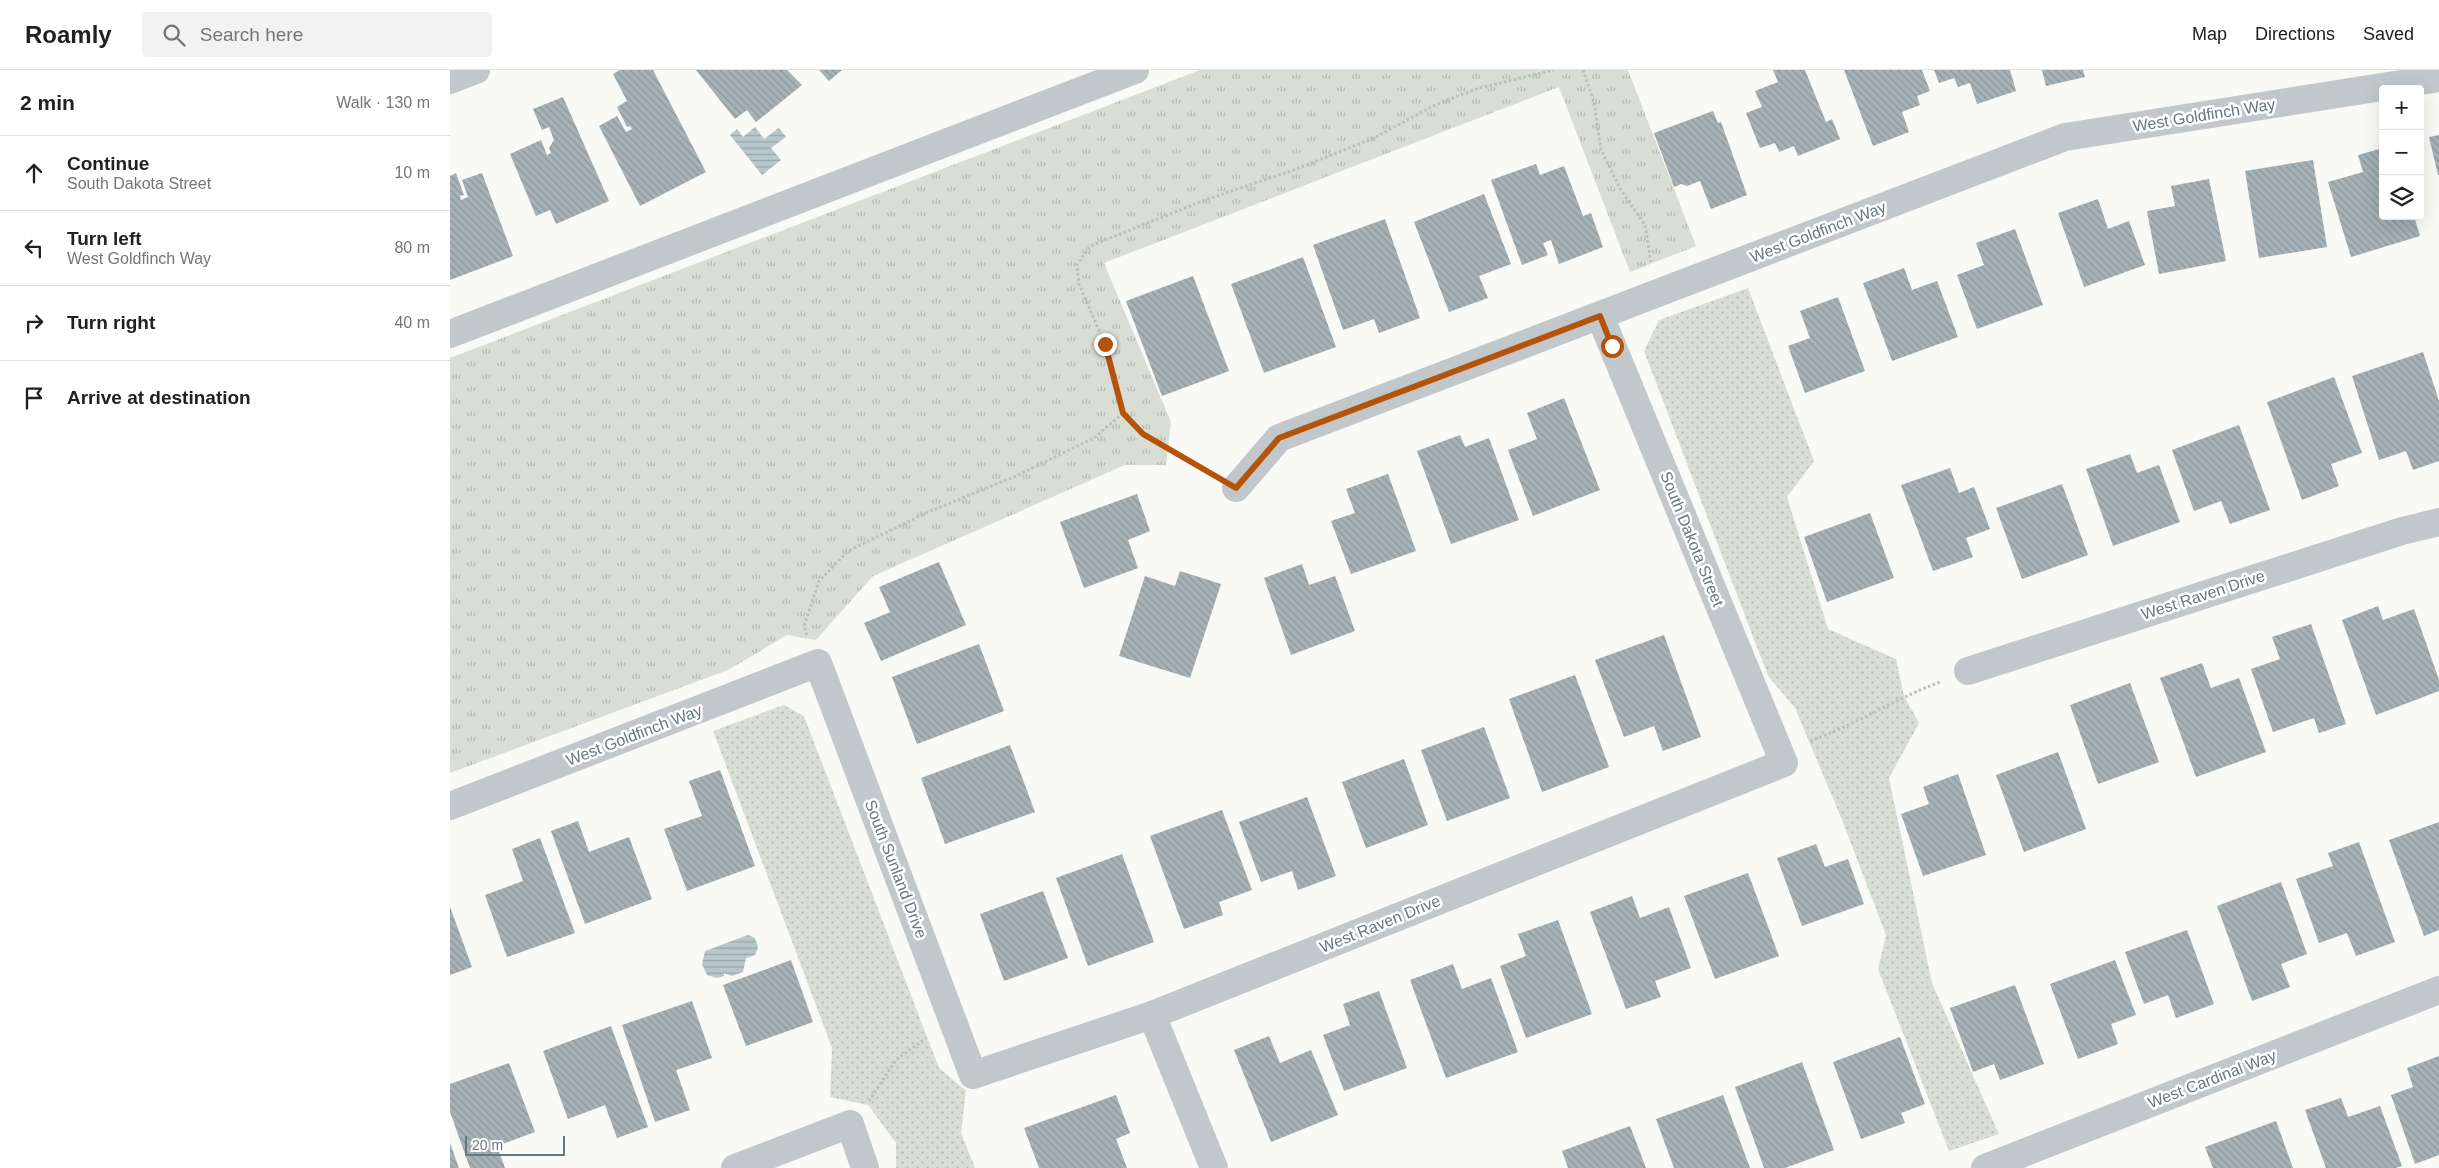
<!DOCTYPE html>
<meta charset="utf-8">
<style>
:root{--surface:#fff;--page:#f2f2f2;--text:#202124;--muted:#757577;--line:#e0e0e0}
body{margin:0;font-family:Arial,sans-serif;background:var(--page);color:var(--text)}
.controls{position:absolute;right:15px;top:15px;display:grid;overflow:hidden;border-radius:5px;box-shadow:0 5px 20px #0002}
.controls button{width:45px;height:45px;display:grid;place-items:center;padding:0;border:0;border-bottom:1px solid var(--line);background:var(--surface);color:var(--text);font:25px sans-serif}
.scale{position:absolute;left:15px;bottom:12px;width:100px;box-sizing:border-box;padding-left:5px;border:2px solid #627983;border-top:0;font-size:14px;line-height:18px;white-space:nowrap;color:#627983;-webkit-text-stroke:4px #fff;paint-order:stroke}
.stop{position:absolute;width:15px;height:15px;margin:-11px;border:4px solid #b45309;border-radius:50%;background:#fff}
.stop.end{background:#b45309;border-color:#fff;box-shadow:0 1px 5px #0008}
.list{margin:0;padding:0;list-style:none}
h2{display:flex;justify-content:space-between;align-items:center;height:65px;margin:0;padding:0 20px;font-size:21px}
h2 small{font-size:16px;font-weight:400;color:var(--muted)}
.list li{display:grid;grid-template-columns:32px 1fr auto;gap:15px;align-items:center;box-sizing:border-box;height:75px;padding:0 20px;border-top:1px solid var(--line)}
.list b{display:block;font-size:19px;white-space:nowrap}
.list p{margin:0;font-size:16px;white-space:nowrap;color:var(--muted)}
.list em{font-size:16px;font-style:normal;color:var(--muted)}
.icon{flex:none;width:28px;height:28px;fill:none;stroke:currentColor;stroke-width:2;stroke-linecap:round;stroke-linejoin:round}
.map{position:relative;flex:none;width:1989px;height:1098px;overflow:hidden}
header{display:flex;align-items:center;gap:30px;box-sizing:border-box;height:70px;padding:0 25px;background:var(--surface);border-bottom:1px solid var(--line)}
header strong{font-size:24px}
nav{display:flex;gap:28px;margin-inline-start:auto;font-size:18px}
.search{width:350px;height:45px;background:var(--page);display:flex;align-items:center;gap:12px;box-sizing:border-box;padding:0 18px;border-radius:5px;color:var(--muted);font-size:19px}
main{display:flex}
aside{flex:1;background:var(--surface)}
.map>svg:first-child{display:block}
.grass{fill:url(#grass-dots)}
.park{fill:url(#park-tufts)}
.water{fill:url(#water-rules)}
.building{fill:url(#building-back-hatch)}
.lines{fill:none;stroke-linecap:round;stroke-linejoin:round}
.path{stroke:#b9bec0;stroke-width:3;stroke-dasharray:2.5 2.5;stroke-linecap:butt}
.minor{stroke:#c1c7ca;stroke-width:28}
.route{stroke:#b45309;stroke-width:6}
.labels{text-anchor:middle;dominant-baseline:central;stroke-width:5;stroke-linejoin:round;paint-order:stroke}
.street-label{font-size:16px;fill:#627983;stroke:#fff}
</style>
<header>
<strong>Roamly</strong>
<div class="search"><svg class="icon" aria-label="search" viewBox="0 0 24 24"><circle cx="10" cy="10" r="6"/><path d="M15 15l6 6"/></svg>Search here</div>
<nav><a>Map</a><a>Directions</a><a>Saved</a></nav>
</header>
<main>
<aside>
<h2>2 min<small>Walk · 130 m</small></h2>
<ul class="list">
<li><svg class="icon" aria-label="ahead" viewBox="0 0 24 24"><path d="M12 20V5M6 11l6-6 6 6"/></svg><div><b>Continue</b><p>South Dakota Street</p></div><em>10 m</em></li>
<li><svg class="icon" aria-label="left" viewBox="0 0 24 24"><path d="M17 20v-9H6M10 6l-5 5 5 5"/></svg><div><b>Turn left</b><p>West Goldfinch Way</p></div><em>80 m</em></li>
<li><svg class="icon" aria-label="right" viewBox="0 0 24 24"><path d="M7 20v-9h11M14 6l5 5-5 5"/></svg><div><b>Turn right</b></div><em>40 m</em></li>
<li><svg class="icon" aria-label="arrive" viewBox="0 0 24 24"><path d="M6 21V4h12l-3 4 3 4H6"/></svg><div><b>Arrive at destination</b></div></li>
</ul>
</aside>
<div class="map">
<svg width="1989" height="1098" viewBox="0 0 1989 1098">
<defs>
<pattern id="grass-dots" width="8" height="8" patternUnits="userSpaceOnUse" patternTransform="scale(1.25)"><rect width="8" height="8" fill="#d9ded5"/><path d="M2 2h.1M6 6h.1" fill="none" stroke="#b3b9b2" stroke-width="1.8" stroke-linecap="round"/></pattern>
<pattern id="park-tufts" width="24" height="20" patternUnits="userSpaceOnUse" patternTransform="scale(1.25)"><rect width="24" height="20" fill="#d9ded5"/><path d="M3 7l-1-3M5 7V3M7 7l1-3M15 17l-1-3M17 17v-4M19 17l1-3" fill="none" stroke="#b3b9b2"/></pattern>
<pattern id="water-rules" width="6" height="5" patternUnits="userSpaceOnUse" patternTransform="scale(1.25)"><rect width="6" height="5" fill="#b7c7ca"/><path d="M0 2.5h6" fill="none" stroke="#98a6a9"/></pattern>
<pattern id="building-back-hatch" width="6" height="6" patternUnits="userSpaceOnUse" patternTransform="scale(1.25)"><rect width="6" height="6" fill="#a6b2b6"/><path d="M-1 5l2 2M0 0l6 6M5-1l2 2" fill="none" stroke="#8b9699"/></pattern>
</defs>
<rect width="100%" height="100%" fill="#f9f9f6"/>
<g class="grass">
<polygon points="1298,218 1364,391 1337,427 1378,559 1446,589 1454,626 1469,653 1439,708 1482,913 1549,1064 1499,1081 1428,899 1436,865 1392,750 1345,638 1318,606 1194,281 1209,250"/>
<polygon points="334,635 354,646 489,998 516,1021 511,1063 525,1098 446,1098 446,1073 418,1035 380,1027 382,978 263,661"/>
</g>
<polygon class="park" points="750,0 1178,0 1246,176 1180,202 1109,17 654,193 721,352 716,395 675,395 423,506 366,570 337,565 278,600 0,703 0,288"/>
<g class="water">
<polygon points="305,57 314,69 329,58 336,67 321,78 331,90 312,105 280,65 287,59 293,67"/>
<polygon points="298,865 305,868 308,878 305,885 296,888 293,902 282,906 274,903 274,906 267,908 257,905 252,894 255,881"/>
</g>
<g class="building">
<polygon points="170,0 203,0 256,102 190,136 149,56 167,46 176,62 182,59 180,56 177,57 167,37 177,31 163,4"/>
<polygon points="246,0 337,0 352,15 306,52 297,40 285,49"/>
<polygon points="369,0 392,0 379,11"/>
<polygon points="1323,0 1355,0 1376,52 1382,49 1390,69 1348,86 1344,76 1329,82 1325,73 1310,78 1296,43 1312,37 1305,21 1328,12"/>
<polygon points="1394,0 1472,0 1480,21 1467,26 1470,35 1452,42 1459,62 1423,76"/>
<polygon points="1484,0 1560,0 1566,21 1527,34 1520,13 1508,17 1504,8 1489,13"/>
<polygon points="1592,0 1633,0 1635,7 1596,16"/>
<polygon points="113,27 159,131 106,154 100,140 86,146 60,84 91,70 97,85 101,83 99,78 104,70 99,57 92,60 83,39"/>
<polygon points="1263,41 1268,53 1271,52 1297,125 1261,139 1250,111 1237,116 1231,114 1224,117 1204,63"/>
<polygon points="1989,65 1989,105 1988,105 1979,67"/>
<polygon points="1933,78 1933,146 1964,146 1970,166 1901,187 1878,112 1913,102 1908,85"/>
<polygon points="1863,90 1877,177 1809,188 1795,101"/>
<polygon points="1086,94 1090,105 1114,96 1133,146 1141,143 1153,177 1109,194 1101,170 1093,173 1098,185 1072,195 1041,110"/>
<polygon points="6,103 14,125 10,126 11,130 18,127 12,110 32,103 63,186 0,210 0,106"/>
<polygon points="1759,109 1776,191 1709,204 1697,141 1725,136 1721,116"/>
<polygon points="1034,124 1061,194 1029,206 1038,228 999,242 964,152"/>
<polygon points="1648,129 1658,159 1679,151 1695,195 1634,217 1608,143"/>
<polygon points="935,149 970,248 929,263 924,249 893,260 863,175"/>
<polygon points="1565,159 1593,235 1527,259 1507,205 1534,195 1526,173"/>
<polygon points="853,187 886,277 814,303 781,214"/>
<polygon points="1454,198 1462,220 1487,211 1508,267 1442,291 1413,213"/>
<polygon points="743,206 779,301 712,326 676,231"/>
<polygon points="1388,227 1415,301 1355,323 1338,276 1360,268 1350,241"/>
<polygon points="1973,282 1989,331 1989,391 1963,400 1956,381 1929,390 1902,306"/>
<polygon points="1884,307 1912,383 1881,394 1889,416 1852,430 1817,332"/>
<polygon points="1114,328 1150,420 1083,446 1058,380 1087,369 1077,343"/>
<polygon points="1789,355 1820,440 1780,454 1771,431 1744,441 1722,380"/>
<polygon points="1010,365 1015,377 1039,368 1069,450 1001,474 967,381"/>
<polygon points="1680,384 1687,403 1709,395 1730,452 1663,476 1636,399"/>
<polygon points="1500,398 1509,423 1524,417 1540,459 1516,468 1523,487 1483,501 1451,415"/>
<polygon points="938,404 966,481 901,504 881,451 905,443 896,419"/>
<polygon points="1612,414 1638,485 1572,509 1546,438"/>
<polygon points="687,424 700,461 678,470 688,498 634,518 610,452"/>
<polygon points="1420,443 1444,508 1377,532 1354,467"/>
<polygon points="489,492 516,555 431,591 414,553 440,542 429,517"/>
<polygon points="852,494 859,515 885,506 905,561 841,585 814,508"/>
<polygon points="730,501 771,514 740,608 669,586 695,506 725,516"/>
<polygon points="1928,536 1933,550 1964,539 1989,610 1989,621 1926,645 1892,550"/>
<polygon points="1861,554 1896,654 1869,663 1864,648 1823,662 1801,599 1830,589 1822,567"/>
<polygon points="1214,565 1251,667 1213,681 1204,656 1174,667 1145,590"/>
<polygon points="529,574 554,641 467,674 442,607"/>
<polygon points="1752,593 1761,618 1789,608 1816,682 1746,707 1710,608"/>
<polygon points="1125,605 1159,697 1092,722 1059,629"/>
<polygon points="1680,613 1709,692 1648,714 1620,635"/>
<polygon points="1034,657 1060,728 997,751 971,680"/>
<polygon points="560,675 585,742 495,774 471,708"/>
<polygon points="1608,682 1636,759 1574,782 1546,705"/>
<polygon points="954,689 978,755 916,778 892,712"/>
<polygon points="270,700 305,796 237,821 214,759 252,746 239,711"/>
<polygon points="1508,704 1536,785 1473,806 1451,744 1479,734 1473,717"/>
<polygon points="857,727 886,806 848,820 842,801 811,812 789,752"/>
<polygon points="772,740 802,820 769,832 773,845 734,859 700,766"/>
<polygon points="128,751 139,782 179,767 202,829 135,854 101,761"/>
<polygon points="1989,752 1989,860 1974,866 1939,770"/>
<polygon points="90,768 125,863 57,887 35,825 73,811 62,779"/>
<polygon points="1909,772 1945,872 1906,886 1897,863 1869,873 1846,809 1883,796 1878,783"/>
<polygon points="1366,774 1375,797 1398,789 1414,834 1352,856 1327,788"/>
<polygon points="672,784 704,872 638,896 606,808"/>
<polygon points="1298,803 1329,886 1265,909 1234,826"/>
<polygon points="1831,812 1857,884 1831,894 1840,917 1802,931 1767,836"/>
<polygon points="593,821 618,888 554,911 530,844"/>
<polygon points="1182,826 1190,848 1219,837 1241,898 1205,911 1211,927 1176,939 1140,842"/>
<polygon points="0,837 22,897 0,905"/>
<polygon points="1108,850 1142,944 1076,968 1050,896 1076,886 1068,864"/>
<polygon points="1737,860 1764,934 1726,948 1718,925 1694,934 1675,882"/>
<polygon points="341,890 363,952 296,976 273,915"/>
<polygon points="1665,890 1686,945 1661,954 1668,974 1628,989 1600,914"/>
<polygon points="1003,894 1012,919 1041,908 1068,982 996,1008 960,910"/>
<polygon points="1565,915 1594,994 1550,1010 1544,994 1523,1002 1500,938"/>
<polygon points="929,921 957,998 894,1021 873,965 900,955 893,934"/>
<polygon points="242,931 262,988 226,1000 240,1040 205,1052 172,955"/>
<polygon points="161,956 198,1057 167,1068 155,1035 118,1049 93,981"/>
<polygon points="819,966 830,993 861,980 888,1045 821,1072 784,980"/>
<polygon points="1450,967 1475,1034 1451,1043 1455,1053 1411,1069 1383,992"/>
<polygon points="1989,986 1989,1085 1965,1094 1941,1025 1963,1017 1957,998"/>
<polygon points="1352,992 1384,1080 1335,1098 1314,1098 1285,1017"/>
<polygon points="59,993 85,1062 47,1076 55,1098 20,1098 0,1042 0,1014"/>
<polygon points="666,1025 680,1063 666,1069 677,1098 589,1098 574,1058"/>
<polygon points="1273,1025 1300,1098 1224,1098 1206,1049"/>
<polygon points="1891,1028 1898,1047 1930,1036 1952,1096 1946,1098 1876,1098 1855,1040"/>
<polygon points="1826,1051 1843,1098 1763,1098 1755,1077"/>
<polygon points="1180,1056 1196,1098 1118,1098 1112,1081"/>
<polygon points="0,1073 9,1098 0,1098"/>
</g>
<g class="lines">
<g class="path">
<polyline points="1133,0 1144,32 1151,80 1171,120 1195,155 1201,192"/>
<polyline points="673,343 655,274 629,214 627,195 640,176 755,130 844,100 924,68 985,35 1029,18 1104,0"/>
<polyline points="357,565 354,556 369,511 398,481 478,442 566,406 644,368 673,343 693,364 760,403"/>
<path d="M 1360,671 C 1405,655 1445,629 1490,612"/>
<polyline points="419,1031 446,990 476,968"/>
</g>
<g class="minor">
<polyline points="0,10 26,0"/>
<polyline points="0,264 685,0"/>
<polyline points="786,418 829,368 1615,67 1989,8"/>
<polyline points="1518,601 1952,461 1989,452"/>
<polyline points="0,736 368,593 523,1005 702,945 1334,693 1150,246"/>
<polyline points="702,945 764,1098"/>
<polyline points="285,1098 400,1054 415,1098"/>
<polyline points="1535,1098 1989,920"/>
</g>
</g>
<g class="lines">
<polyline class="route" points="655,274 673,343 693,364 786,418 829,368 1150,246 1162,276"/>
</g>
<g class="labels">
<g class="street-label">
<text transform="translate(1754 45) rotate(-9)">West Goldfinch Way</text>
<text transform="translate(1368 162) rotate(-21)">West Goldfinch Way</text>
<text transform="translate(1242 469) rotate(68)">South Dakota Street</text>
<text transform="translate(1753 525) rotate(-18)">West Raven Drive</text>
<text transform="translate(184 665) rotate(-21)">West Goldfinch Way</text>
<text transform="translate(446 799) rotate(69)">South Sunland Drive</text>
<text transform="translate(930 854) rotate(-22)">West Raven Drive</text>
<text transform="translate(1762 1009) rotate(-21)">West Cardinal Way</text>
</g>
</g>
</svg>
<div class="controls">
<button>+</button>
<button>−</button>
<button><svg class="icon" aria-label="layers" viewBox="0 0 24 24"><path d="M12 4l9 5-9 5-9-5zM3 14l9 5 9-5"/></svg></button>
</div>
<div class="scale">20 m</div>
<div class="stop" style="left:1162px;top:276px"></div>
<div class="stop end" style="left:655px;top:274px"></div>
</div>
</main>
